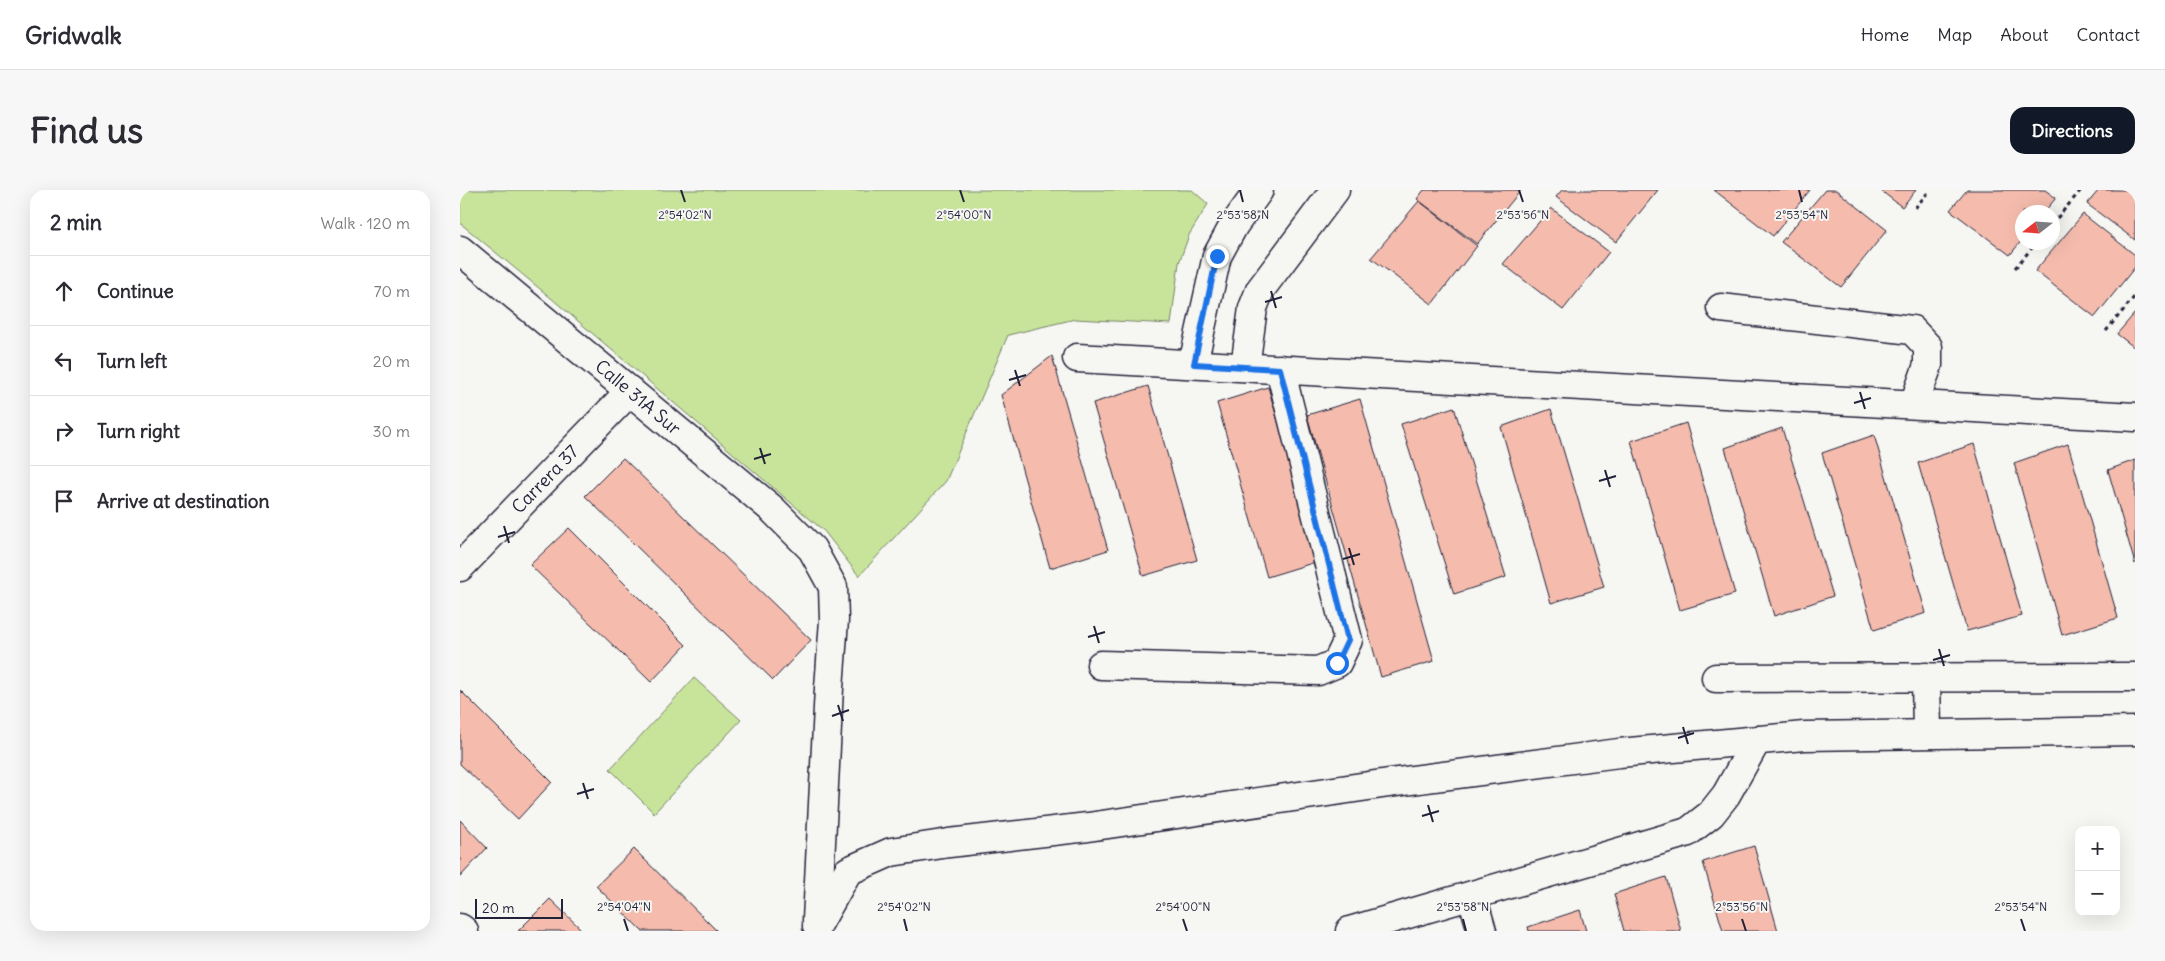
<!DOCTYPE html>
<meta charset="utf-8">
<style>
:root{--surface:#fff;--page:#f7f7f7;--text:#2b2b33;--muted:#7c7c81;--line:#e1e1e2;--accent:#111827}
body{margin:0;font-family:Delius,sans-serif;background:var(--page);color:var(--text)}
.controls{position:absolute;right:15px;bottom:15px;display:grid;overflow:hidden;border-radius:10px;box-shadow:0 5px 20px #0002}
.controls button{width:45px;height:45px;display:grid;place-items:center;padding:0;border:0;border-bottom:1px solid var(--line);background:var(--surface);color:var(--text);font:25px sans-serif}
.compass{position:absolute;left:1555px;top:15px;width:45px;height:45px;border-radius:50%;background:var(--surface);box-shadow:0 5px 20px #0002;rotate:253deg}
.scale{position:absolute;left:15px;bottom:12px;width:88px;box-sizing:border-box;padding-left:5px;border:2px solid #22223b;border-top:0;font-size:14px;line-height:18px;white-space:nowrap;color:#22223b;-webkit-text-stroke:4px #f6f6f2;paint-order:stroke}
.stop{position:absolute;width:15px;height:15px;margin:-11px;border:4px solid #1a73e8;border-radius:50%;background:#fff}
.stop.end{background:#1a73e8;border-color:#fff;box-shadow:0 1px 5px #0008}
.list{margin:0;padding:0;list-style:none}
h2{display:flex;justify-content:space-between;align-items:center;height:65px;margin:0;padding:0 20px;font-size:21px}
h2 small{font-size:16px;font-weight:400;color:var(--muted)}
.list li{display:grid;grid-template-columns:32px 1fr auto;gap:15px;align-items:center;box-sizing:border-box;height:70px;padding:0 20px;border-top:1px solid var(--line)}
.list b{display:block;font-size:19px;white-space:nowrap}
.list em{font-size:16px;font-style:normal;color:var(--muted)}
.icon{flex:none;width:28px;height:28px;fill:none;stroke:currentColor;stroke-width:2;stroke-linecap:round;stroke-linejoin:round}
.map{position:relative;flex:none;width:1675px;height:741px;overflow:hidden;border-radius:15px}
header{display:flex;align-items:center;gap:30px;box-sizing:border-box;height:70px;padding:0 25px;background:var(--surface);border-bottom:1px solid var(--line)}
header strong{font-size:24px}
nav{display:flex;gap:28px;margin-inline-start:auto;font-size:18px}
.intro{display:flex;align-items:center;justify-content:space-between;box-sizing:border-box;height:120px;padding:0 30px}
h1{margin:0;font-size:35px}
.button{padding:12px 22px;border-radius:15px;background:var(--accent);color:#fff;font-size:18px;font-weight:700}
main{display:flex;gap:30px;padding:0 30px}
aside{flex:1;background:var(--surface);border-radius:15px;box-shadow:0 5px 20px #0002}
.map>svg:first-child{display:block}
.green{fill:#c8e49a;stroke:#75836a}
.building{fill:#f5bcad;stroke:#22223b}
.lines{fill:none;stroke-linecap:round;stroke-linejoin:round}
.minor-casing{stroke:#22223b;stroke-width:31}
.path{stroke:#22223b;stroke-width:3;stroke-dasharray:4 4;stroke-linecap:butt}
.minor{stroke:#f6f6f2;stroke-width:28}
.route{stroke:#1a73e8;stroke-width:6}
.ticks{fill:none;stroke:#22223b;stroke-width:2}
.labels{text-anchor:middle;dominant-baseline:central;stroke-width:4;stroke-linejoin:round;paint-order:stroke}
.street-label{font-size:18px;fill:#22223b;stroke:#f6f6f2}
.ticks-label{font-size:12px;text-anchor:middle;fill:#22223b;stroke:#f6f6f2;stroke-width:4;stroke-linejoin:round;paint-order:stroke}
</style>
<header>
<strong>Gridwalk</strong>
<nav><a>Home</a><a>Map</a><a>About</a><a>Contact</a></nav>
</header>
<div class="intro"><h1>Find us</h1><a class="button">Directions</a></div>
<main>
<aside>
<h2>2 min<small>Walk · 120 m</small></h2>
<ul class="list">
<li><svg class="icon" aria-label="ahead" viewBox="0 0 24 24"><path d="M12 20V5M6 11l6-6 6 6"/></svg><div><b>Continue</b></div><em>70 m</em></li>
<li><svg class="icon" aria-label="left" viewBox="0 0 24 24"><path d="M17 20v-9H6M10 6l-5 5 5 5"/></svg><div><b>Turn left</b></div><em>20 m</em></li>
<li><svg class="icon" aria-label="right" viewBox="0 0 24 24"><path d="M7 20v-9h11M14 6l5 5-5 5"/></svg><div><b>Turn right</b></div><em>30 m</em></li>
<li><svg class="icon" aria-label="arrive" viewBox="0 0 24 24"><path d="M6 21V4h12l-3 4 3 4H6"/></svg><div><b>Arrive at destination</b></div></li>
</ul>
</aside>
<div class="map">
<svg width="1675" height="741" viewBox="0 0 1675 741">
<rect width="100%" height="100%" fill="#f6f6f2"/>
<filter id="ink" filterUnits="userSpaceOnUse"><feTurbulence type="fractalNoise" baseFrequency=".02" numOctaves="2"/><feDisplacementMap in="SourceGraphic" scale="10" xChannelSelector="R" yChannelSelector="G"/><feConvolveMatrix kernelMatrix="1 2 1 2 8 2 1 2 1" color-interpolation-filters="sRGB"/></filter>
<g filter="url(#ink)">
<g class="green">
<polygon points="0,0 732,0 748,14 729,45 719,73 711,134 615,129 548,145 486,291 399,386 364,341 91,108 0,33"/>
<polygon points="234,488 281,530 194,623 150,579"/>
</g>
<g class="building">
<polygon points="964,0 1061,0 1017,54 957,9"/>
<polygon points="1102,0 1198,0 1156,52 1096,7"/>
<polygon points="1254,0 1350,0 1313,46"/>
<polygon points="1365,0 1376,0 1427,40 1381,97 1321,52"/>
<polygon points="1420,0 1456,0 1442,17"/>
<polygon points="1507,0 1585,0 1596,8 1584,22 1562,22 1562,50 1550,65 1490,20"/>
<polygon points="1639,0 1675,0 1675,50 1627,14"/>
<polygon points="959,11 1017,56 972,114 911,68"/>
<polygon points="1091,18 1149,62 1103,120 1043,74"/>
<polygon points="1623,24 1675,65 1675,77 1635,127 1575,81"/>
<polygon points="1675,123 1675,158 1657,144"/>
<polygon points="592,166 648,360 590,378 541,205"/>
<polygon points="688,196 737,370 683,386 633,213"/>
<polygon points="808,197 859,371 807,387 757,213"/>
<polygon points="900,209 974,471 921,487 847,225"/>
<polygon points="994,217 1046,387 994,404 941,234"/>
<polygon points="1091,219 1144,397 1091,413 1041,237"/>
<polygon points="1226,233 1275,404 1220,420 1171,251"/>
<polygon points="1322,238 1373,406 1314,426 1265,258"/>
<polygon points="1414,245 1466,423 1414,440 1362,263"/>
<polygon points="1514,254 1562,426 1507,441 1458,273"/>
<polygon points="1608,254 1658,428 1602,445 1554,273"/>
<polygon points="163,268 351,450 313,490 125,306"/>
<polygon points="1675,270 1675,374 1648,280"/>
<polygon points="109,338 226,455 191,492 70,375"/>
<polygon points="0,500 92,592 58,629 0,574"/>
<polygon points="0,630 27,658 0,687"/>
<polygon points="1294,656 1318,741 1263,741 1243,672"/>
<polygon points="174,659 257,741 182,741 136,696"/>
<polygon points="1206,687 1221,741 1164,741 1154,704"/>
<polygon points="90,709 123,741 58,741"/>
<polygon points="1120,720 1126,741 1069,741 1068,737"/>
</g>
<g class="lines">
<defs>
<g id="minor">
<polyline points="0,60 312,319 352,359 373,397 374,430 369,498 357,730"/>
<polyline points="1261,118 1452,140 1468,157 1468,175 1454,214"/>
<polyline points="617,168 1675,227"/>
<polyline points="733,174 757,66 774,35 799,0"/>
<polyline points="785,177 793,118 800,100 875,0"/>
<polyline points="0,377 170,201"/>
<polyline points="641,475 858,481 877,473 888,450 820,179"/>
<polyline points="1466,487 1467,543"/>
<polyline points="1256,488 1675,487"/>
<polyline points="1012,706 1022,741"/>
<polyline points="357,736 388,681 431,662 489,653 628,637 929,593 1159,563 1344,546 1675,541"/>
<polyline points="0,738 4,741"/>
<polyline points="890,741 1228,642 1251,624 1266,605 1297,550"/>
</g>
</defs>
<use href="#minor" class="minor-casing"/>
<g class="path">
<polyline points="1455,18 1470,0"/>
<polyline points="1592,34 1621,0"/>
<polyline points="1555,78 1577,52"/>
<polyline points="1646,141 1675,106"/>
</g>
<use href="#minor" class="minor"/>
</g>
</g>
<g class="lines" filter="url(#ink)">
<polyline class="route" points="757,66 734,174 820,179 888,450 877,473"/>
</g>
<path class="ticks" d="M 221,0 L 225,12M 500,0 L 504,12M 780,0 L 783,12M 1059,0 L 1063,12M 1339,0 L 1342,12M 811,101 L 816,118M 805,112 L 822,107M 555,180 L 560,196M 549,190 L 566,185M 1400,202 L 1405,219M 1394,213 L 1411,208M 300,258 L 305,274M 294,269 L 311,264M 1145,280 L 1150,297M 1139,291 L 1156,286M 44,336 L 49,353M 38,347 L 55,342M 889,358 L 894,375M 883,369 L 900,364M 634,436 L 639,453M 628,447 L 645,442M 1479,459 L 1484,476M 1473,470 L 1490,465M 378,515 L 383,531M 372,526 L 389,520M 1223,537 L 1228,554M 1218,548 L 1234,543M 123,593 L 128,609M 117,604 L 134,599M 968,615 L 973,632M 962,626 L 979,621M 164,729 L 168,741M 444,729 L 447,741M 723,729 L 727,741M 1003,729 L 1006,741M 1282,729 L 1286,741M 1561,729 L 1565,741"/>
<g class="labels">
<g class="street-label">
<text transform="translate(178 207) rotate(40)">Calle 31A Sur</text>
<text transform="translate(85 289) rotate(-46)">Carrera 37</text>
</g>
</g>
<g class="ticks-label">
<text x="225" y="29">2°54'02"N</text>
<text x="504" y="29">2°54'00"N</text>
<text x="783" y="29">2°53'58"N</text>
<text x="1063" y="29">2°53'56"N</text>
<text x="1342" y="29">2°53'54"N</text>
<text x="164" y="721">2°54'04"N</text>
<text x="444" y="721">2°54'02"N</text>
<text x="723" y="721">2°54'00"N</text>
<text x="1003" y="721">2°53'58"N</text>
<text x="1282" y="721">2°53'56"N</text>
<text x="1561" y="721">2°53'54"N</text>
</g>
</svg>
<div class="controls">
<button>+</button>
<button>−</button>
</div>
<svg class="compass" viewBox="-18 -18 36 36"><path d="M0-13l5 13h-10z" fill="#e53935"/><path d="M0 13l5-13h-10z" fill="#7c7c81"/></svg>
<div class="scale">20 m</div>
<div class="stop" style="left:877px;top:473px"></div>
<div class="stop end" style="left:757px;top:66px"></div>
</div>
</main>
